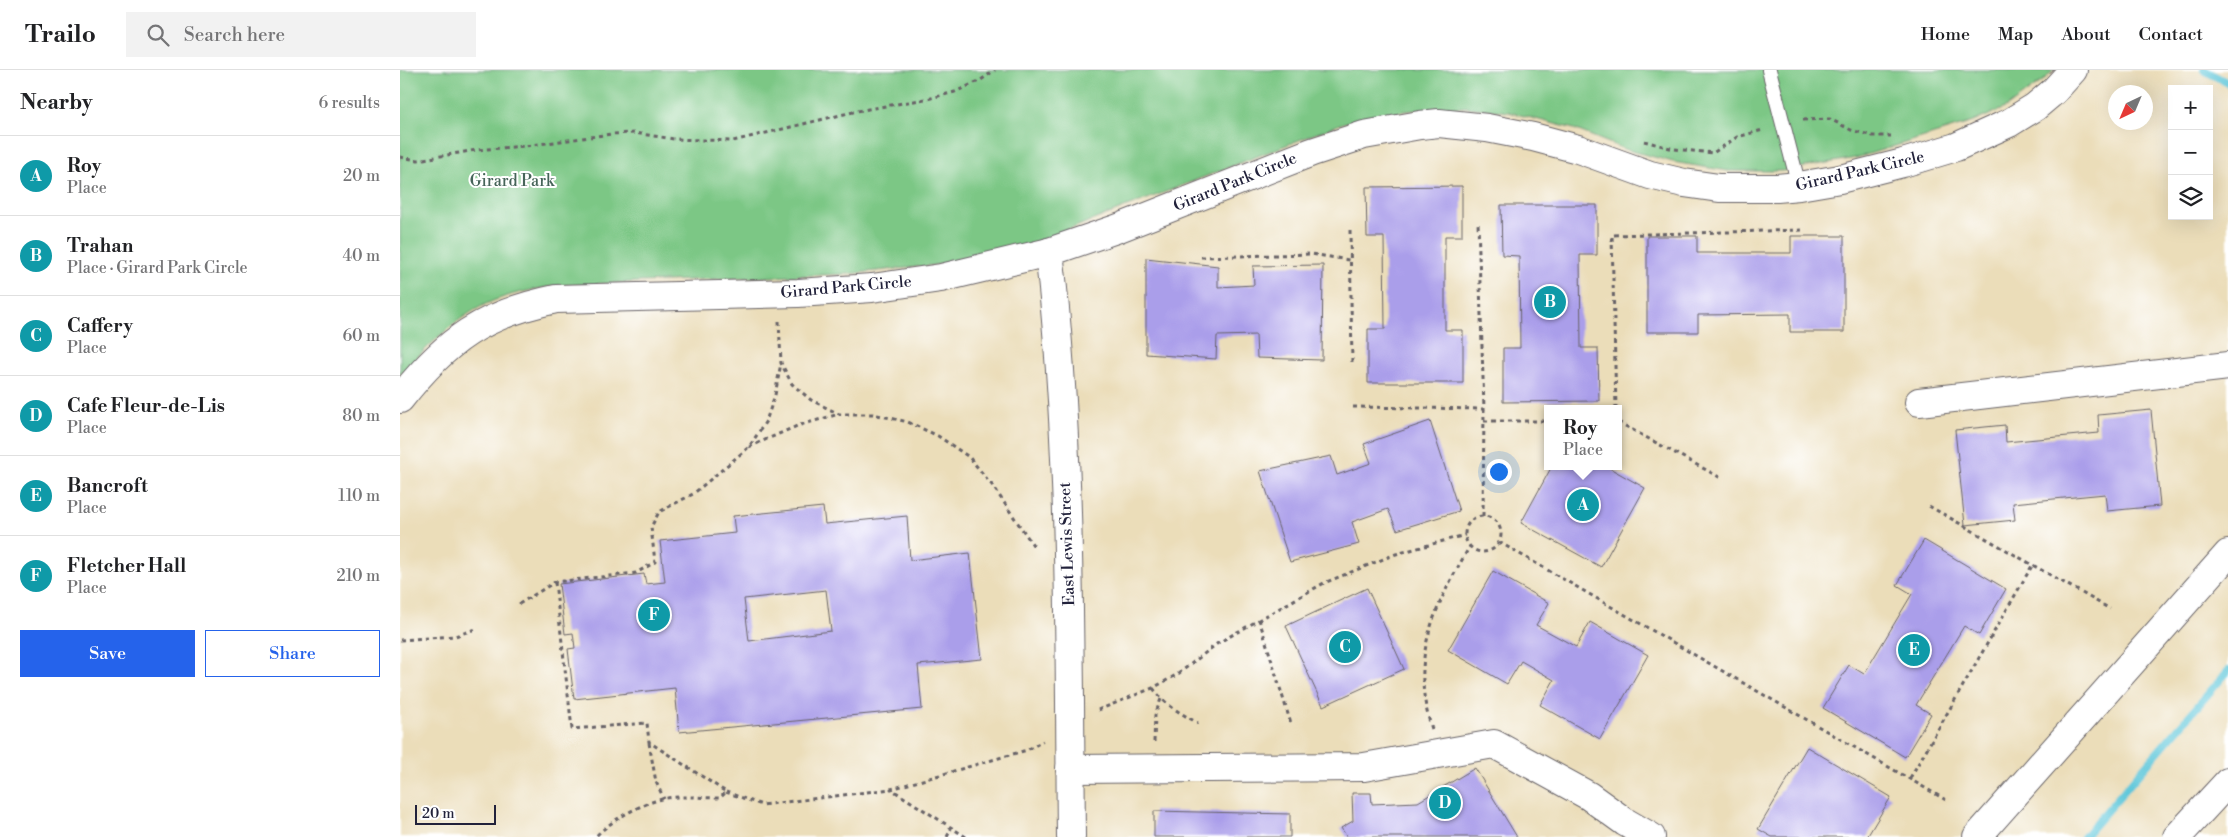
<!DOCTYPE html>
<meta charset="utf-8">
<style>
:root{--surface:#fff;--page:#f2f2f2;--text:#202124;--muted:#757577;--line:#e0e0e0;--accent:#2563eb}
body{margin:0;font-family:"Libre Bodoni",serif;background:var(--page);color:var(--text)}
.controls{position:absolute;right:15px;top:15px;display:grid;overflow:hidden;border-radius:0px;box-shadow:0 5px 20px #0002}
.controls button{width:45px;height:45px;display:grid;place-items:center;padding:0;border:0;border-bottom:1px solid var(--line);background:var(--surface);color:var(--text);font:25px sans-serif}
.compass{position:absolute;left:1708px;top:15px;width:45px;height:45px;border-radius:50%;background:var(--surface);box-shadow:0 5px 20px #0002;rotate:224deg}
.scale{position:absolute;left:15px;bottom:12px;width:81px;box-sizing:border-box;padding-left:5px;border:2px solid #22223b;border-top:0;font-size:14px;line-height:18px;white-space:nowrap;color:#22223b;-webkit-text-stroke:4px #fff;paint-order:stroke}
.you{position:absolute;left:1098px;top:401px;width:18px;height:18px;margin:-12px;border:4px solid #fff;border-radius:50%;background:#1a73e8;box-shadow:0 0 0 8px #1a73e833}
.badge{display:grid;place-items:center;width:32px;height:32px;border-radius:50%;background:var(--accent);color:#fff;font-size:16px;font-weight:700}
.pin{position:absolute;translate:-50% -50%;border:2px solid #fff;box-shadow:0 1px 5px #0006}
.popup{position:absolute;left:1144px;top:335px;width:78px;height:65px;box-sizing:border-box;display:grid;place-content:center;border-radius:0px;background:var(--surface);filter:drop-shadow(0 1px 4px #0005);font-size:16px;white-space:nowrap;color:var(--muted)}
.popup b{font-size:19px;color:var(--text)}
.popup::after{content:'';position:absolute;left:50%;top:100%;margin-left:-10px;border:10px solid transparent;border-top-color:var(--surface)}
.list{margin:0;padding:0;list-style:none}
h2{display:flex;justify-content:space-between;align-items:center;height:65px;margin:0;padding:0 20px;font-size:21px}
h2 small{font-size:16px;font-weight:400;color:var(--muted)}
.list li{display:grid;grid-template-columns:32px 1fr auto;gap:15px;align-items:center;box-sizing:border-box;height:80px;padding:0 20px;border-top:1px solid var(--line)}
.list b{display:block;font-size:19px;white-space:nowrap}
.list p{margin:0;font-size:16px;white-space:nowrap;color:var(--muted)}
.list em{font-size:16px;font-style:normal;color:var(--muted)}
.actions{display:flex;gap:10px;padding:15px 20px}
.actions a{flex:1;padding:11px 0;border:1px solid var(--accent);border-radius:0px;text-align:center;font-size:18px;color:var(--accent)}
.actions .main{background:var(--accent);color:#fff}
.icon{flex:none;width:28px;height:28px;fill:none;stroke:currentColor;stroke-width:2;stroke-linecap:round;stroke-linejoin:round}
.map{position:relative;flex:none;width:1828px;height:767px;overflow:hidden}
header{display:flex;align-items:center;gap:30px;box-sizing:border-box;height:70px;padding:0 25px;background:var(--surface);border-bottom:1px solid var(--line)}
header strong{font-size:24px}
nav{display:flex;gap:28px;margin-inline-start:auto;font-size:18px}
.search{width:350px;height:45px;background:var(--page);display:flex;align-items:center;gap:12px;box-sizing:border-box;padding:0 18px;border-radius:0px;color:var(--muted);font-size:19px}
main{display:flex}
aside{flex:1;background:var(--surface)}
.map>svg:first-child{display:block}
.green{fill:#7cc785;stroke:#4f7460}
.lines{fill:none;stroke-linecap:round;stroke-linejoin:round}
.stream{stroke:#5ec7da;stroke-width:8}
.building{fill:#aa9eea;fill-rule:evenodd}
.service-casing{stroke:#686367;stroke-width:16}
.minor-casing{stroke:#686367;stroke-width:30}
.path{stroke:#686367;stroke-width:3;stroke-dasharray:4 4;stroke-linecap:butt}
.service{stroke:#fff;stroke-width:14}
.minor{stroke:#fff;stroke-width:28}
.labels{text-anchor:middle;dominant-baseline:central;stroke-width:4;stroke-linejoin:round;paint-order:stroke}
.street-label{font-size:16px;fill:#22223b;stroke:#fff}
.park-label{font-size:16px;fill:#466459;stroke:#fff}
</style>
<header>
<strong>Trailo</strong>
<div class="search"><svg class="icon" aria-label="search" viewBox="0 0 24 24"><circle cx="10" cy="10" r="6"/><path d="M15 15l6 6"/></svg>Search here</div>
<nav><a>Home</a><a>Map</a><a>About</a><a>Contact</a></nav>
</header>
<main>
<aside>
<h2>Nearby<small>6 results</small></h2>
<ul class="list">
<li><span class="badge" style="background:#0f9aa8">A</span><div><b>Roy</b><p>Place</p></div><em>20 m</em></li>
<li><span class="badge" style="background:#0f9aa8">B</span><div><b>Trahan</b><p>Place · Girard Park Circle</p></div><em>40 m</em></li>
<li><span class="badge" style="background:#0f9aa8">C</span><div><b>Caffery</b><p>Place</p></div><em>60 m</em></li>
<li><span class="badge" style="background:#0f9aa8">D</span><div><b>Cafe Fleur-de-Lis</b><p>Place</p></div><em>80 m</em></li>
<li><span class="badge" style="background:#0f9aa8">E</span><div><b>Bancroft</b><p>Place</p></div><em>110 m</em></li>
<li><span class="badge" style="background:#0f9aa8">F</span><div><b>Fletcher Hall</b><p>Place</p></div><em>210 m</em></li>
</ul>
<div class="actions"><a class="main">Save</a><a>Share</a></div>
</aside>
<div class="map">
<svg width="1828" height="767" viewBox="0 0 1828 767">
<rect width="100%" height="100%" fill="#fff"/>
<filter id="ink" filterUnits="userSpaceOnUse"><feTurbulence type="fractalNoise" baseFrequency=".02" numOctaves="2"/><feDisplacementMap in="SourceGraphic" scale="10" xChannelSelector="R" yChannelSelector="G"/><feConvolveMatrix kernelMatrix="1 2 1 2 8 2 1 2 1" color-interpolation-filters="sRGB"/></filter>
<filter id="wash" filterUnits="userSpaceOnUse"><feTurbulence type="fractalNoise" baseFrequency=".0096" numOctaves="4" result="noise"/><feDisplacementMap in="SourceGraphic" scale="20" xChannelSelector="R" yChannelSelector="G"/><feGaussianBlur stdDeviation="1.12" result="paint"/><feColorMatrix in="noise" values="0 0 0 0 0 0 0 0 0 0 0 0 0 0 0 0 0 1.4 0 .05"/><feComposite in="paint" operator="in"/></filter>
<g filter="url(#wash)">
<rect width="100%" height="100%" fill="#ebddb9"/>
<path class="green" d="M 0,0 L 1654,0 L 1644,10 L 1607,37 L 1573,52 L 1456,88 L 1382,101 L 1328,101 L 1273,92 L 1224,79 L 1174,59 L 1109,42 L 1066,37 L 1005,41 L 943,53 L 629,175 L 536,195 L 447,204 L 161,215 C 136,219 110,223 86,234 C 52,250 26,279 0,305 Z"/>
<g class="lines">
<g class="stream">
<polyline points="1804,0 1828,13"/>
<polyline points="1684,767 1828,601"/>
</g>
</g>
<g id="blocks">
<g class="building">
<polygon points="1062,116 1062,166 1045,166 1045,260 1063,260 1063,313 968,313 968,259 985,259 984,167 967,167 966,117"/>
<polygon points="1101,135 1197,135 1197,185 1180,185 1181,278 1198,278 1199,331 1103,332 1103,278 1120,278 1119,186 1102,185"/>
<polygon points="1247,166 1297,166 1297,183 1391,183 1391,166 1444,166 1444,262 1390,262 1390,244 1298,245 1298,262 1247,262"/>
<polygon points="746,188 818,196 818,217 854,215 853,196 923,195 922,290 857,288 856,265 817,266 816,289 746,284"/>
<polygon points="1751,340 1760,436 1707,441 1705,424 1613,433 1615,450 1565,455 1555,360 1605,355 1606,372 1699,363 1698,345"/>
<polygon points="1030,351 1059,441 997,460 988,439 952,452 959,474 890,492 860,401 931,386 937,405 971,393 964,374"/>
<polygon points="1152,396 1206,396 1245,418 1201,497 1121,453"/>
<path d="M 423,437 L 425,454 L 507,446 L 510,490 L 570,483 L 582,589 L 518,595 L 522,639 L 279,662 L 275,618 L 174,629 L 168,579 L 175,578 L 173,563 L 165,564 L 159,514 L 244,504 L 246,514 L 265,512 L 260,471 L 335,463 L 333,446 ZM 426,520 L 431,561 L 349,571 L 344,529 Z"/>
<polygon points="1524,470 1606,519 1579,565 1564,556 1516,635 1531,644 1505,687 1423,638 1449,595 1464,604 1512,524 1497,515"/>
<polygon points="1093,501 1149,533 1136,555 1176,577 1190,552 1248,585 1200,669 1140,635 1154,610 1121,591 1107,614 1048,580"/>
<polygon points="967,518 1004,599 923,636 886,556"/>
<polygon points="1407,677 1491,727 1467,767 1372,767 1358,759"/>
<polygon points="1075,698 1117,767 947,767 941,758 953,751 952,723 971,723 972,734 1018,732"/>
<polygon points="754,741 890,744 890,767 754,767"/>
</g>
</g>
</g>
<g filter="url(#ink)">
<use href="#blocks" fill-opacity="0" stroke="#686367" stroke-width="1"/>
<g class="lines">
<defs>
<polyline id="service" points="1369,0 1399,116"/>
<g id="minor">
<path d="M 649,182 C 672,376 669,572 671,767"/>
<path d="M 0,329 C 46,270 83,244 156,229 L 398,223 L 472,218 L 541,208 L 649,182 L 719,158 L 912,82 L 964,65 L 1020,55 L 1039,53 L 1087,58 L 1133,67 L 1178,79 L 1250,105 L 1284,113 L 1319,118 L 1377,118 L 1399,116 L 1440,109 L 1503,93 L 1556,77 L 1609,53 L 1635,37 L 1654,21 L 1673,0"/>
<polyline points="1519,332 1828,296"/>
<polyline points="670,699 964,697 1094,674 1189,726 1225,752 1251,767"/>
<polyline points="1577,767 1828,484"/>
<polyline points="1777,767 1828,712"/>
</g>
</defs>
<use href="#service" class="service-casing"/>
<use href="#minor" class="minor-casing"/>
<g class="path">
<polyline points="1403,50 1430,49 1451,60 1473,66 1491,66"/>
<polyline points="1244,71 1274,79 1313,83 1337,67 1363,60"/>
<polyline points="0,87 18,90 76,80 125,76 211,64 234,63 274,69 333,71 457,41 531,28 555,22 581,10 595,0"/>
<polyline points="950,160 952,295"/>
<polyline points="801,187 911,184 949,190"/>
<polyline points="379,251 381,293 392,314 411,330 439,344 473,344 508,352 538,366 569,387 592,415 635,478"/>
<polyline points="953,337 1084,339 1078,152"/>
<polyline points="1216,339 1212,165 1403,160"/>
<polyline points="1084,351 1148,351"/>
<polyline points="1218,352 1321,408"/>
<polyline points="349,377 397,356 439,344"/>
<polyline points="1529,436 1710,539"/>
<polyline points="1083,446 1084,339"/>
<circle cx="1083" cy="464" r="18"/>
<polyline points="1099,472 1546,730"/>
<path d="M 155,512 L 172,659 L 247,653 L 249,672 L 326,722 L 320,728 C 302,728 279,725 262,729 C 238,735 212,750 195,767"/>
<polyline points="119,534 155,512 236,503 255,492 251,457 259,442 293,424 349,377 366,351 375,325 381,293"/>
<polyline points="859,549 891,654"/>
<polyline points="0,570 55,566 76,559"/>
<path d="M 753,618 C 765,635 780,643 798,653"/>
<polyline points="698,640 753,618 778,604 818,573 924,513 996,484 1065,465"/>
<path d="M 1032,659 C 1008,588 1035,536 1070,476"/>
<polyline points="754,672 755,645 761,629"/>
<polyline points="249,673 256,712 264,729"/>
<polyline points="1510,708 1633,494"/>
<polyline points="326,722 362,735 491,719"/>
<polyline points="547,767 551,759"/>
<polyline points="566,767 491,719 627,680 643,671"/>
</g>
<use href="#service" class="service"/>
<use href="#minor" class="minor"/>
</g>
</g>
<g class="labels">
<g class="street-label">
<text transform="translate(1460 101) rotate(-13)">Girard Park Circle</text>
<text transform="translate(835 112) rotate(-22)">Girard Park Circle</text>
<text transform="translate(446 217) rotate(-5)">Girard Park Circle</text>
<text transform="translate(667 474) rotate(-92)">East Lewis Street</text>
</g>
<g class="park-label">
<text x="112" y="111">Girard Park</text>
</g>
</g>
</svg>
<div class="controls">
<button>+</button>
<button>−</button>
<button><svg class="icon" aria-label="layers" viewBox="0 0 24 24"><path d="M12 4l9 5-9 5-9-5zM3 14l9 5 9-5"/></svg></button>
</div>
<svg class="compass" viewBox="-18 -18 36 36"><path d="M0-13l5 13h-10z" fill="#e53935"/><path d="M0 13l5-13h-10z" fill="#757577"/></svg>
<div class="scale">20 m</div>
<div class="you"></div>
<div class="pin badge" style="left:1183px;top:435px;background:#0f9aa8">A</div>
<div class="popup"><b>Roy</b>Place</div>
<div class="pin badge" style="left:1150px;top:232px;background:#0f9aa8">B</div>
<div class="pin badge" style="left:945px;top:577px;background:#0f9aa8">C</div>
<div class="pin badge" style="left:1045px;top:733px;background:#0f9aa8">D</div>
<div class="pin badge" style="left:1514px;top:580px;background:#0f9aa8">E</div>
<div class="pin badge" style="left:254px;top:545px;background:#0f9aa8">F</div>
</div>
</main>
